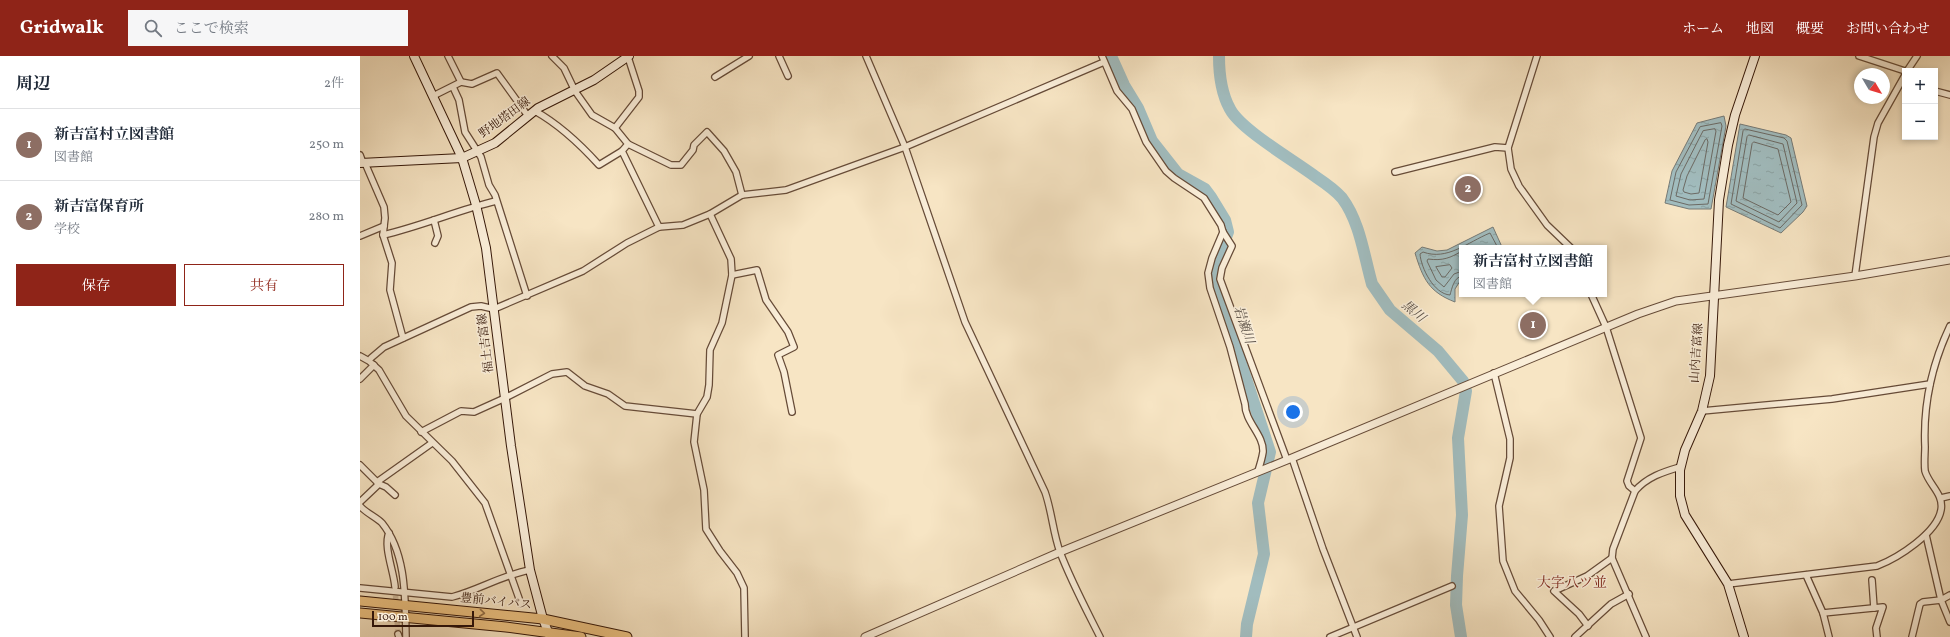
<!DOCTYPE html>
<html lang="ja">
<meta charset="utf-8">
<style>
:root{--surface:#fff;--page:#f6f6f7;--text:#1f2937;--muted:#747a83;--line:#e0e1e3;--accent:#8f2418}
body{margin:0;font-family:Vollkorn,"Noto Serif JP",serif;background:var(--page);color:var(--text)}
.controls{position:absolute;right:12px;top:12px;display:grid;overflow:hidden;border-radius:0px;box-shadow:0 2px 6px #0003}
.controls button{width:36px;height:36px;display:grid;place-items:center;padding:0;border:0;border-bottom:1px solid var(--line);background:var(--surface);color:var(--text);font:20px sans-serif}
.compass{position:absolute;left:1494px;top:12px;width:36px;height:36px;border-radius:50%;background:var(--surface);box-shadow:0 2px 6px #0003;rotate:128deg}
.scale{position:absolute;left:12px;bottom:10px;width:102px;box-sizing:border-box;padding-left:4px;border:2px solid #361809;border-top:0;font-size:11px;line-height:14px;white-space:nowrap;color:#361809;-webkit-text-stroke:3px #faeed9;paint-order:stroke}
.you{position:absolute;left:933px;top:356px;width:14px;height:14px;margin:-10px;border:3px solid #fff;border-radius:50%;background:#1a73e8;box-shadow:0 0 0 6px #1a73e833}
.badge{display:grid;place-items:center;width:26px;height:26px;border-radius:50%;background:var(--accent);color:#fff;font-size:13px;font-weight:700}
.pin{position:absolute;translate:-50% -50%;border:2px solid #fff;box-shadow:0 1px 4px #0006}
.popup{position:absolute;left:1099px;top:189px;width:148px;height:52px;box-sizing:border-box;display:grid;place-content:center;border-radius:0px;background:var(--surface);filter:drop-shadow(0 1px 3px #0005);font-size:13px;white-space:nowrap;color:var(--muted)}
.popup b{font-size:15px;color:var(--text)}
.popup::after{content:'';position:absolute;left:50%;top:100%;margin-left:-8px;border:8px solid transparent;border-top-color:var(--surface)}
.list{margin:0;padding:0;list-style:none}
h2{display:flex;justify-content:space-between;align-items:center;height:52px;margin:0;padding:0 16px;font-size:17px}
h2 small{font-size:13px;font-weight:400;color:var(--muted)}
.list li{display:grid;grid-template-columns:26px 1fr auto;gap:12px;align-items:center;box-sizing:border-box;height:72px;padding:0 16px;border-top:1px solid var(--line)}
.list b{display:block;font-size:15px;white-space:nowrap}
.list p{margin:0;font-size:13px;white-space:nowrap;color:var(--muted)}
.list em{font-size:13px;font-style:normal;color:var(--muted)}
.actions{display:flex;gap:8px;padding:12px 16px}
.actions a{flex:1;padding:9px 0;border:1px solid var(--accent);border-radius:0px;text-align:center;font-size:14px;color:var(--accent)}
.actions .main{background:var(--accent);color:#fff}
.icon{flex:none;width:22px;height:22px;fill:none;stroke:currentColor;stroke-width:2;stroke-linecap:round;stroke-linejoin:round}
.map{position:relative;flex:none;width:1590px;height:581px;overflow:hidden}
header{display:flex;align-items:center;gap:24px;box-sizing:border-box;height:56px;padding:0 20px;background:var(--accent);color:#fff}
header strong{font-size:19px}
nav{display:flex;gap:22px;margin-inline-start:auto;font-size:14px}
.search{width:280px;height:36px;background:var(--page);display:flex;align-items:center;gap:10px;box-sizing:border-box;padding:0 14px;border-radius:0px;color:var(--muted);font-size:15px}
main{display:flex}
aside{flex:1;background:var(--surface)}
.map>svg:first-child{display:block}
.water{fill:url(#water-ripples);stroke:#767a76}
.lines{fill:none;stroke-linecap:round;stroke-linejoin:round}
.shore{stroke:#6c6a64;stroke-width:1}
.river{stroke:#a1bcbe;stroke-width:12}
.minor-tunnel{stroke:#d0bc9f;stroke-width:5.5;stroke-dasharray:5.5 3;stroke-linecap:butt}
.minor-casing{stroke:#664b38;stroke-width:8}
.tertiary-casing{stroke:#664b38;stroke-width:9}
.secondary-casing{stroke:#361809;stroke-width:10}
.trunk-casing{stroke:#361809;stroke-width:11}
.minor{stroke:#faeed9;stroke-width:5.5}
.tertiary{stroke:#faeed9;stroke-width:7}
.secondary{stroke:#faeed9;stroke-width:8}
.trunk{stroke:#ecc282;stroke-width:9}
.oneway{stroke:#916d46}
.labels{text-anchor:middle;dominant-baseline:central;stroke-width:3;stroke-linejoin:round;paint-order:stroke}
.street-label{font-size:12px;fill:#361809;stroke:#faeed9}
.water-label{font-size:13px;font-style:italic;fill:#5b5148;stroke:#faeed9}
.quarter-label{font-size:14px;fill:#7a1f14;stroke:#faeed9}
</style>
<header>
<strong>Gridwalk</strong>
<div class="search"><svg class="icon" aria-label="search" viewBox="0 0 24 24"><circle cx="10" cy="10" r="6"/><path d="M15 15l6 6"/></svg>ここで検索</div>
<nav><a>ホーム</a><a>地図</a><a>概要</a><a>お問い合わせ</a></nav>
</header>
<main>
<aside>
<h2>周辺<small>2件</small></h2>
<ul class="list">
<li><span class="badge" style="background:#8d6e63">1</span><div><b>新吉富村立図書館</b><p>図書館</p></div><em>250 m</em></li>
<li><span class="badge" style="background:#8d6e63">2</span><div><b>新吉富保育所</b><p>学校</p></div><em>280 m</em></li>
</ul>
<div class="actions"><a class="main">保存</a><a>共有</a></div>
</aside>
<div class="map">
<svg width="1590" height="581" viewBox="0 0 1590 581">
<defs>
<pattern id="water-ripples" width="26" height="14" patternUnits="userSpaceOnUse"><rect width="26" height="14" fill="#a1bcbe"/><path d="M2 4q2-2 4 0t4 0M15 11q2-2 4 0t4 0" fill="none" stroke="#8ba1a2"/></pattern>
</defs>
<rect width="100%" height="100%" fill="#f7e5c4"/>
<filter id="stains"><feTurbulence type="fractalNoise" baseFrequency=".005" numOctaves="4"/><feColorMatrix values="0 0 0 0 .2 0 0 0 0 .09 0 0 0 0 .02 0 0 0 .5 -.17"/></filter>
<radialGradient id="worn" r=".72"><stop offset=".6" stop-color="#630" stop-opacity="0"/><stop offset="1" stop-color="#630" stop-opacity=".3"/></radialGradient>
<g class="water">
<polygon points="1364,60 1366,70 1351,153 1329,153 1305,147 1312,115 1337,67"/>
<polygon points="1380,68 1426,79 1431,82 1447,150 1443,156 1421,177 1366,151"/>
<path d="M 1133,171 L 1142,191 L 1102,192 L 1102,222 L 1095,233 L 1095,246 C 1069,236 1063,223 1055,197 L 1062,191 L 1077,195 L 1087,194 Z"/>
</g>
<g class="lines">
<g class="shore">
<polygon points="1361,67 1362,70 1348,148 1329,149 1310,144 1316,116 1340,71"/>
<polygon points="1355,73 1356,75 1344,143 1330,144 1316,140 1321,118 1343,75"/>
<polygon points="1385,73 1424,82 1427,85 1442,149 1420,172 1371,148 1383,75"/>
<polygon points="1389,79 1423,88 1437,147 1419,166 1376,145 1387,81"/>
<polygon points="1347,83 1348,86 1339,137 1331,138 1324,136 1323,134 1327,120 1345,84"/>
<polygon points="1394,86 1418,93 1431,146 1418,159 1383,142 1392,88"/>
<path d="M 1102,195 C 1090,202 1083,205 1068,203 L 1067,205 L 1076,224 L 1084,231 L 1094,218 L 1102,215"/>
<polygon points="1090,209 1092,212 1085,221 1082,221 1076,211"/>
<path d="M 1102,220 C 1094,221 1092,232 1090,239 C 1074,238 1061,212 1060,198 L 1063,196 C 1087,205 1108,186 1130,177 L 1138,192"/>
</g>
<g class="river">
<polyline points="751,0 764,29 778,52 792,85 818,118 845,133 851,141 865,164 868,176 861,195 855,228 910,396 898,447 904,498 887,568 886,581"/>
<path d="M 859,0 C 859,18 861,37 870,53 C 881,74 935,105 956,121 C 965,127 975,134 982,142 C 1000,166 1004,200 1012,228 L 1030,254 L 1078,295 L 1103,325 L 1106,335 L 1098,382 L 1102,459 L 1097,520 L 1096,549 L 1101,581"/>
</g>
<polyline class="minor-tunnel" points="35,531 38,578"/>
<defs>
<g id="minor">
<polyline points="88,0 101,26"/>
<polyline points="192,0 204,12 215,35 232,59 255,72 268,88 262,95 299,171"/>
<polyline points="419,0 428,20"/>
<path d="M 506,0 L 545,91 L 605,266 L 685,436 C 692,456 693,477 700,496 C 711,525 726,553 740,581"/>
<polyline points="742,0 757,35 772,53 786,86 806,115 814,122 844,142 861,169 863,176 872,190 862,212 860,223 927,404"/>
<polyline points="1177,0 1148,92 1151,113 1159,130 1187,169 1211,192"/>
<polyline points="1499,0 1545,15"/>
<polyline points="1547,15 1557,0"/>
<polyline points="355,21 389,0"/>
<polyline points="93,31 99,44 105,76 121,101 129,129 135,139 167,240"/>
<polyline points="1575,35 1590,39"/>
<polyline points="73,40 101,26 112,28 137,17 168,60"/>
<path d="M 175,55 C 200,69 220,88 239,109 L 262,95"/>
<polyline points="255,72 279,41 279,35 268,1"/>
<polyline points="268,88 311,109 321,109 333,94 334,89 347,76 364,95 376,116 382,139"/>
<polyline points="0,99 3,107"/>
<polyline points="5,107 24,151 25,162 23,179 32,207 30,234 43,282"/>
<polyline points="1035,116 1135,91 1148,92"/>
<polyline points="350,158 371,203 372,219 362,267 350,294 349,329 347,341 337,358 334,386 344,434 346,473 360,495 377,517 384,532 385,581"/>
<polyline points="74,164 78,180 75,187"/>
<path d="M 863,176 L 852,202 L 848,217 L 850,232 L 870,291 L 885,348 C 885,366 904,379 903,396 C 902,402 900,409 898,415"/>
<path d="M 23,179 C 62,170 98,154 136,145"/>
<polyline points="0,180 24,170"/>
<polyline points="372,219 397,214 406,244 428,276 434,291 418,299 424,316 432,356"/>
<polyline points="1495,220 1514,81 1518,67 1545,19"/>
<polyline points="1231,238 1246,271 1281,382 1267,425 1269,430 1275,435"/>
<polyline points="0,300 9,305 19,314 46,360 92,405 125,447 161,548"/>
<polyline points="11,302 24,291 111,251 121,250 134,253 223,215 267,187 299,171 323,169 350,158 382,139 426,134 545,91 744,6"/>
<polyline points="1134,317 1150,383 1150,402 1139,450 1143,505 1155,535 1179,564 1190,581"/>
<polyline points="0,323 14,309"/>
<polyline points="1342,355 1472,343 1570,328"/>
<polyline points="61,376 101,355 114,356 145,342 192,318 207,316 225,330 248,338 265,350 337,358"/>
<polyline points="932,402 963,493 997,581"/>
<polyline points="0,409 17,426 72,387"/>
<polyline points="19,428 26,431 35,439"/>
<polyline points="1581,442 1590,440"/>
<polyline points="0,446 19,428 17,426"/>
<path d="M 0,450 C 6,457 16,461 22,467 C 47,498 45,544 46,581"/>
<path d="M 29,477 C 23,490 34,516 35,531"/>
<polyline points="1566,479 1581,544 1590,566"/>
<polyline points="1446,519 1463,557 1469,581"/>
<polyline points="1512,524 1514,552"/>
<path d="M 1368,528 L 1517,510 C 1538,502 1577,477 1581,454 C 1584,438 1569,429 1565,415 C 1564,407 1565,398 1565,391 C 1563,348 1572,308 1590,270"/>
<path d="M 0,532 L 92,541 C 119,534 142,519 170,514"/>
<polyline points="1463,557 1523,551 1516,572 1517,581"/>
<polyline points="1228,570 1219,558 1194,535 1227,520 1252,502"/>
<polyline points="38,578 39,581"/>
<polyline points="970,581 1092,530"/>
<polyline points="1215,581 1251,548 1269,538"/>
<path d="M 1286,581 L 1252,502 L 1253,493 L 1275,435 C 1287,421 1303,416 1320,411"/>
<polyline points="1552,581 1560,548 1563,546 1581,544 1590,539"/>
</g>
<polyline id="tertiary" points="505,581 700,496 932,402 1278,258 1316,245 1495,220 1590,204"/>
<g id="secondary">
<polyline points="54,0 102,102 116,149 126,192 151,390 170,514 183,563 190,581"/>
<polyline points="0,107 102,102 135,87 178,52 234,24 269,0"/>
<polyline points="1384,581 1368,528 1325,459 1320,440 1320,414 1325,394 1342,355 1350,320 1359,144 1368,89 1375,59 1395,0"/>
</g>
<g id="trunk">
<polyline points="0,545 183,563 267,581"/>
<polyline points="0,557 146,571 221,581"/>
</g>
</defs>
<use href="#minor" class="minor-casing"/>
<use href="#tertiary" class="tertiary-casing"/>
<use href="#secondary" class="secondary-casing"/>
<use href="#trunk" class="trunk-casing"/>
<use href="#minor" class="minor"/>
<use href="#tertiary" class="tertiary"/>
<use href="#secondary" class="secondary"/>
<use href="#trunk" class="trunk"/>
</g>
<defs><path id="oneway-chevron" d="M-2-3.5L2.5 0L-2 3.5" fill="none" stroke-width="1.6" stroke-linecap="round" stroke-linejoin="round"/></defs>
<use class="oneway" href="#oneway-chevron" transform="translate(122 557) rotate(6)"/>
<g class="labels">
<g class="street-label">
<text transform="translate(145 62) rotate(-36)">野地塔田線</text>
<text transform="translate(126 287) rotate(-97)">福土吉富線</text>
<text transform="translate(1337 297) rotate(-86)">山内吉富線</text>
<text transform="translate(136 546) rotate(6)">豊前バイパス</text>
</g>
<g class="water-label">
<text transform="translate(1053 256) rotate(40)">黒川</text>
<text transform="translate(883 269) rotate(72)">岩瀬川</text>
</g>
<g class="quarter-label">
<text x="1212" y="527">大字八ツ並</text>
</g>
</g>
<rect width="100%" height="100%" filter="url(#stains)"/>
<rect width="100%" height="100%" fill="url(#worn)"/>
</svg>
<div class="controls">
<button>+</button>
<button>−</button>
</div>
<svg class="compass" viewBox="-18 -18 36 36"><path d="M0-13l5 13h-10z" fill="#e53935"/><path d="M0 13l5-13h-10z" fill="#747a83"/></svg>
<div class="scale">100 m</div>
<div class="you"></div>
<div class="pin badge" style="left:1173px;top:269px;background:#8d6e63">1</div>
<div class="popup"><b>新吉富村立図書館</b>図書館</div>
<div class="pin badge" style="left:1108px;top:133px;background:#8d6e63">2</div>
</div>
</main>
